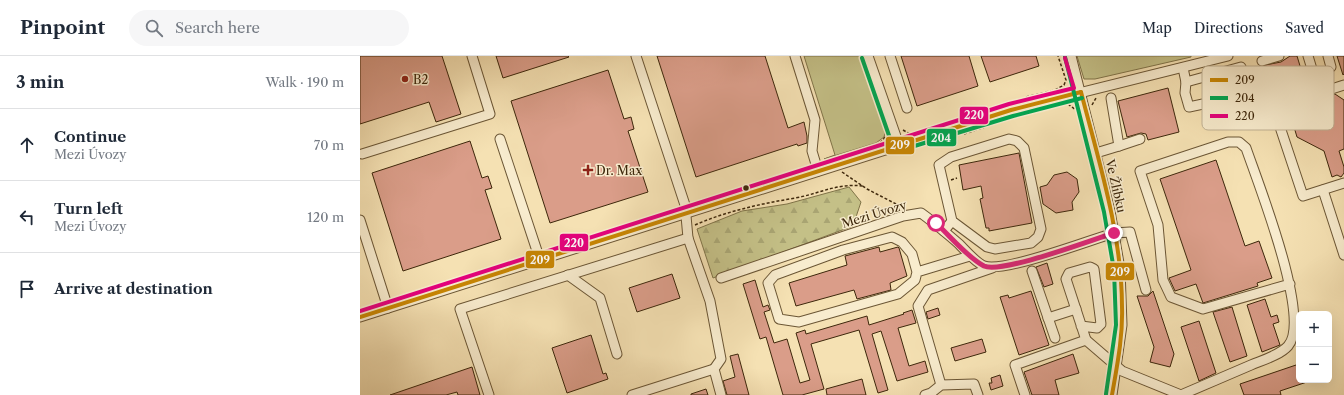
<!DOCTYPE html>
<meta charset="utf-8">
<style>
:root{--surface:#fff;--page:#f6f6f7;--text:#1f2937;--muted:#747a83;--line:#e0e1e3}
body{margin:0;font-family:"Libre Caslon Text",serif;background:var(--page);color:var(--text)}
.controls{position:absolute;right:12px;bottom:12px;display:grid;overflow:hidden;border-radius:6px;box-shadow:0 4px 16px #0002}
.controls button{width:36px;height:36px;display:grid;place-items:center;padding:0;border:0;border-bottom:1px solid var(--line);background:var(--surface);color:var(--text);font:20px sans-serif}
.stop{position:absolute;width:12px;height:12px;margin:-9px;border:3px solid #db2777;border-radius:50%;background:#fff}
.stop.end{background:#db2777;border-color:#fff;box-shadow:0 1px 4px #0008}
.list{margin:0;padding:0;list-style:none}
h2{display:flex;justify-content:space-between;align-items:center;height:52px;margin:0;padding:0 16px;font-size:17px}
h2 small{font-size:13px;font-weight:400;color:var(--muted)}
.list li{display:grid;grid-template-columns:26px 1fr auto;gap:12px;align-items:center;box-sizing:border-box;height:72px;padding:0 16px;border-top:1px solid var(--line)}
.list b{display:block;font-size:15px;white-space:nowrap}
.list p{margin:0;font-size:13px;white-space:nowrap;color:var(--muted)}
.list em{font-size:13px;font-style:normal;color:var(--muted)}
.icon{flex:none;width:22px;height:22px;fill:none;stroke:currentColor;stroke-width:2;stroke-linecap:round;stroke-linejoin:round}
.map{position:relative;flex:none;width:984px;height:339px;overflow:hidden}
header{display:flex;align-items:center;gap:24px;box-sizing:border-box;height:56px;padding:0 20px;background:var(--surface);border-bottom:1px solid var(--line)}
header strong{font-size:19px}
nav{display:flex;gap:22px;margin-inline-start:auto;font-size:14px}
.search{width:280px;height:36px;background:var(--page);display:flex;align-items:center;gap:10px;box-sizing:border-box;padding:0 14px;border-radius:22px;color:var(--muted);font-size:15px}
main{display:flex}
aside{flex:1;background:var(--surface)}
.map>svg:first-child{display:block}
.green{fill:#c4c087;stroke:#807449}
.forest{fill:url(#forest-firs);stroke:#807449}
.building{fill:#da9d89;stroke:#3d270b}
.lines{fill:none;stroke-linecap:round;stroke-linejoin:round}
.minor-casing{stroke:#6b5635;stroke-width:11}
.path{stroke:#3d270b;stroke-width:1.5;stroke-dasharray:3 2;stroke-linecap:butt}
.minor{stroke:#f8ecce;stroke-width:9}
.bus-1-casing{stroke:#f8ecce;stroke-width:7}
.bus-2-casing{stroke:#f8ecce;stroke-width:7}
.bus-3-casing{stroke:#f8ecce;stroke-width:7}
.bus-1{stroke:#c88603;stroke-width:4}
.bus-2{stroke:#00a651;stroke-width:4}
.bus-3{stroke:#e5007d;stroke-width:4}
.route{stroke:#db2777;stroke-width:5}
.poi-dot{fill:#8f2418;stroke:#f8ecce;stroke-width:1.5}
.bus-dot{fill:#3d270b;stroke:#f8ecce;stroke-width:1.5}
.labels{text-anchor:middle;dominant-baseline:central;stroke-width:3;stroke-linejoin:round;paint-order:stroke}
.poi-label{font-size:12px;fill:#3d270b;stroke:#f8ecce;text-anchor:start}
.street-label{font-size:12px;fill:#3d270b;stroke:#f8ecce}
.key{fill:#f8ecce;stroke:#c0b194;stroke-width:1}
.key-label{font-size:11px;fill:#3d270b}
.line-badge{stroke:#f8ecce;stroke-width:1.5}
.badge-label{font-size:11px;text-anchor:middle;font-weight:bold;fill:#fff}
</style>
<header>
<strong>Pinpoint</strong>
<div class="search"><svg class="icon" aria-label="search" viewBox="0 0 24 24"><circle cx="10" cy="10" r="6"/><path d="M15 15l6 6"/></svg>Search here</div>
<nav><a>Map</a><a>Directions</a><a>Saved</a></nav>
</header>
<main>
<aside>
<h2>3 min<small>Walk · 190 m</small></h2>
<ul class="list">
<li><svg class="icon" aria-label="ahead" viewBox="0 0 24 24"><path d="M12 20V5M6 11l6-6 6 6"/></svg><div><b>Continue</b><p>Mezi Úvozy</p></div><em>70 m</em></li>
<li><svg class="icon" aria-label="left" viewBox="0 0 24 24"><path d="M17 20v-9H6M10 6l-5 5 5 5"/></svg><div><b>Turn left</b><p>Mezi Úvozy</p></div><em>120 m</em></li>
<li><svg class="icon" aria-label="arrive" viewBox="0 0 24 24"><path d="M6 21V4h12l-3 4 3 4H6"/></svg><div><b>Arrive at destination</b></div></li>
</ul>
</aside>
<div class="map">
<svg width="984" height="339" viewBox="0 0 984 339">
<defs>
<pattern id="forest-firs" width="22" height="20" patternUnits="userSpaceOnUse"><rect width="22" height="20" fill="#c4c087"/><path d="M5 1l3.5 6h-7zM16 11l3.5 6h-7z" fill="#a9a573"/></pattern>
</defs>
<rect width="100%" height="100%" fill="#f5e1b3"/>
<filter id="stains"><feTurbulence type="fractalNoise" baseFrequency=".005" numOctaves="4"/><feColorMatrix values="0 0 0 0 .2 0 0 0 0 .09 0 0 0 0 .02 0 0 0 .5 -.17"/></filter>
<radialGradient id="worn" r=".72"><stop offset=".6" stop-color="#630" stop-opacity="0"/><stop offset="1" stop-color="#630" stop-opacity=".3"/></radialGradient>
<g class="green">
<polygon points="444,0 504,0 529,72 526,73 524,81 516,87 464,103 475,99"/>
<polygon points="717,0 831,0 831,1 735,23 724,23"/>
</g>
<polygon class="forest" points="489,131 501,146 493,170 353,222 337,173 382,155 427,148"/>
<g class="building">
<polygon points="0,0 82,0 101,58 76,66 69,46 0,68"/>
<polygon points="136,0 208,0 209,1 143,22"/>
<polygon points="297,0 405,0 428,72 444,66 447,80 447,87 438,90 437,88 336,121"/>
<polygon points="541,0 609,0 618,30 557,50"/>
<polygon points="621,0 676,0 679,10 630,26"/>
<polygon points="930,0 937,0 944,23 907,35 900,10 921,6"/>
<polygon points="977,0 984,0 984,18 983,19"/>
<polygon points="248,14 264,63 271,61 274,73 268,75 288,136 190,167 151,45"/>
<polygon points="808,32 819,76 788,84 786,78 781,77 767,81 758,45"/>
<polygon points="975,38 984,44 984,93 979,95 984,111 984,117 981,121 977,119 972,121 964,95 937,81 934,71 945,50 957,44 962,47 964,42"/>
<polygon points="110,85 122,122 128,120 132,132 125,134 141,183 43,215 12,117"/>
<polygon points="659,97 672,167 629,175 629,172 626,172 620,143 623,142 621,130 603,134 599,109"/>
<polygon points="856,104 885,190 899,185 912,222 897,227 898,230 843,247 836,228 815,235 809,222 831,214 800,123"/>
<polygon points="707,116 717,123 719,136 712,146 713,154 696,157 683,148 680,131 687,129 694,119"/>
<polygon points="519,191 520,196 538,191 539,192 547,220 530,227 531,234 497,243 494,234 436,250 429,227 487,209 485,200"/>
<polygon points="687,207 693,228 684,231 676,211"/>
<polygon points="312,218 320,242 277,256 269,232"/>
<polygon points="395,224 403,251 408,249 410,254 404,256 414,287 427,283 440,327 450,324 436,277 445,274 446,278 507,260 509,269 544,258 543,257 552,254 556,267 538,272 549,310 565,305 568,316 537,325 521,275 512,278 528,334 518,337 499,274 451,288 464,333 442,339 423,339 406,281 400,283 383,228"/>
<polygon points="671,235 689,289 659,299 640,241 648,239 649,242"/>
<polygon points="793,235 814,298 810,311 790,306 794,291 777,240 788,240"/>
<polygon points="905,243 911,261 917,259 919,266 913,268 920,289 902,296 887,249"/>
<polygon points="872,251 887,300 870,306 853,256"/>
<polygon points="578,252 580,259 568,263 566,256"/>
<polygon points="839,265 856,317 839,325 821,271"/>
<polygon points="231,279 243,318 246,317 248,323 207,337 192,292"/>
<polygon points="622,283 626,296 595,305 591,292"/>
<polygon points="378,298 389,339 367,339 363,325 375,321 370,300"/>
<polygon points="713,298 719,317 695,324 699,339 672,339 664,316"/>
<polygon points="939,308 939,324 950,325 920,335 921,339 884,339 880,328"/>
<polygon points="112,311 120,339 98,339 97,336 86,339 30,339"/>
<polygon points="640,319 643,330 631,334 629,327 632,327 631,322"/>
<polygon points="502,323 506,339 467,339 466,333"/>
<polygon points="346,333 348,339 331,339 331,338"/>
</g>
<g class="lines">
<defs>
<g id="minor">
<polyline points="435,0 455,64 452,95 458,115"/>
<polyline points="508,0 539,89"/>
<polyline points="530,0 547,52"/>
<polyline points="711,0 750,155 760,213 762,269 752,339"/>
<polyline points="948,0 955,23"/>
<polyline points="968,0 971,11"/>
<polyline points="902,5 919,0"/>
<polyline points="823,12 826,26 881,11 892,50"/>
<polyline points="826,26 825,37 829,51 843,48"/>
<polyline points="984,29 928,47 921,54 918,65 943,140 984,127"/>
<polyline points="140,83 180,204"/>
<polyline points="759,90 780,83"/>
<polyline points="736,97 759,90 751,42"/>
<polyline points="2,98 130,58 112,0"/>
<polyline points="963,134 984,199"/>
<polyline points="0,164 28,252"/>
<polyline points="584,175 592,165 579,109 591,101 649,83 657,85 664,92 681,173 678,181 671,187 635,193 627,191 592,165"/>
<polyline points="328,182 350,245 361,303 354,313 361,339"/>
<polyline points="672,215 695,282"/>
<polyline points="557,216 552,198 542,186 532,181 483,194 415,219 408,227 419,263 439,266 538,238 555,224 557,216 610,200"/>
<polyline points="208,219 240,242 257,298"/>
<path d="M 361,222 L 543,160 L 561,157 C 575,167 586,177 599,188 C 606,195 615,206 624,210 C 644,217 730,184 754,177 L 770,176 L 786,234"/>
<polyline points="0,261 651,54 868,0"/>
<polyline points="688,262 716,253"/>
<polyline points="721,270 737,272 741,268 734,213 730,211 709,217 706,223 726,284"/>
<polyline points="581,329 558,250 568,234 632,212"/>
<polyline points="129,339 100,253 328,182 325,149 276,0"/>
<polyline points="272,339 354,313"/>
<polyline points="565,339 571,337 581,329 614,328 618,339"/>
<polyline points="665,339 655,309 726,284 762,315 821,339"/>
<path d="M 821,339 C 844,329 868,319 891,309 C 903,304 920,299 928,290 C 952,263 898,127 886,92 L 879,86 L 868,86 L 780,115 L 798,169 L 803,224 L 811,241 L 843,253 L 930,228"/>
</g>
</defs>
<use href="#minor" class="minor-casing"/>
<g class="path">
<polyline points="666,41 695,34 704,29 706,24 698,0"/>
<polyline points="708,48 716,54"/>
<polyline points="732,49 736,42"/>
<polyline points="543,74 550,78"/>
<polyline points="604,78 625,71"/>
<polyline points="520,87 527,79"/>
<polyline points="482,116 507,133 540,150 541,153"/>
<polyline points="591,124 597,122"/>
<path d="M 335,169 C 367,155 400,148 435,142 C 459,138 476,127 503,130"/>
</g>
<use href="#minor" class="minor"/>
<defs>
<g id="bus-1">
<path d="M 721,36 C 739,106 762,178 762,251 C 763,281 757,310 752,339"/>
<polyline points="0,261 651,54 721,36"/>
</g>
<g id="bus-2">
<polyline points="705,1 744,156 754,214 756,269 746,338"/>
<polyline points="502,2 533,91 538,95 653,60 722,42"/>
</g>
<polyline id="bus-3" points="0,255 649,48 714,32 705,2"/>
</defs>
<use href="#bus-1" class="bus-1-casing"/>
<use href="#bus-2" class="bus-2-casing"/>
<use href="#bus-3" class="bus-3-casing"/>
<use href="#bus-1" class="bus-1"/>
<use href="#bus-2" class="bus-2"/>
<use href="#bus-3" class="bus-3"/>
</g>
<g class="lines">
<path class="route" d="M 576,167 C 589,179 608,202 624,210 C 642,218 731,184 754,177"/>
</g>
<g class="poi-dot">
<circle cx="45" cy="23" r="4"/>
<path d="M226 108h4v4h4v4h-4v4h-4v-4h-4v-4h4z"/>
</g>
<circle class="bus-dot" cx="386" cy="132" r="3.5"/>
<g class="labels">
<g class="poi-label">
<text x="53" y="23">B2</text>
<text x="236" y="114">Dr. Max</text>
</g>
<g class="street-label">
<text transform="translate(756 130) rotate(77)">Ve Žlíbku</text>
<text transform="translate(514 158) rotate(-17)">Mezi Úvozy</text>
</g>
</g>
<rect x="842" y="10" width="132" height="64" rx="6" class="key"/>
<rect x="850" y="22" width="18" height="4" fill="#c88603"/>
<rect x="850" y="40" width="18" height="4" fill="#00a651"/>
<rect x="850" y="58" width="18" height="4" fill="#e5007d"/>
<g class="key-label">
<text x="875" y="28">209</text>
<text x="875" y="46">204</text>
<text x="875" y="64">220</text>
</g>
<g class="line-badge">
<rect x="599" y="50" width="30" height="19" rx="4" fill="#e5007d"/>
<rect x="566" y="72" width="31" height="19" rx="4" fill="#00a651"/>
<rect x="525" y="80" width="30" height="19" rx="4" fill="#c88603"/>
<rect x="199" y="177" width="30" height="19" rx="4" fill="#e5007d"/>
<rect x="165" y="194" width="30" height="19" rx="4" fill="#c88603"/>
<rect x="745" y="206" width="30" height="19" rx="4" fill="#c88603"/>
</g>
<g class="badge-label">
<text x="614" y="63">220</text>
<text x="581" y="86">204</text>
<text x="540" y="93">209</text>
<text x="214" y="191">220</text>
<text x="180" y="208">209</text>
<text x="760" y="220">209</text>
</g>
<rect width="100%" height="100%" filter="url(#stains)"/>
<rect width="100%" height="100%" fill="url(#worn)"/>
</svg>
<div class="controls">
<button>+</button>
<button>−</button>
</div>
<div class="stop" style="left:576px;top:167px"></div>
<div class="stop end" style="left:754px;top:177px"></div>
</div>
</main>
